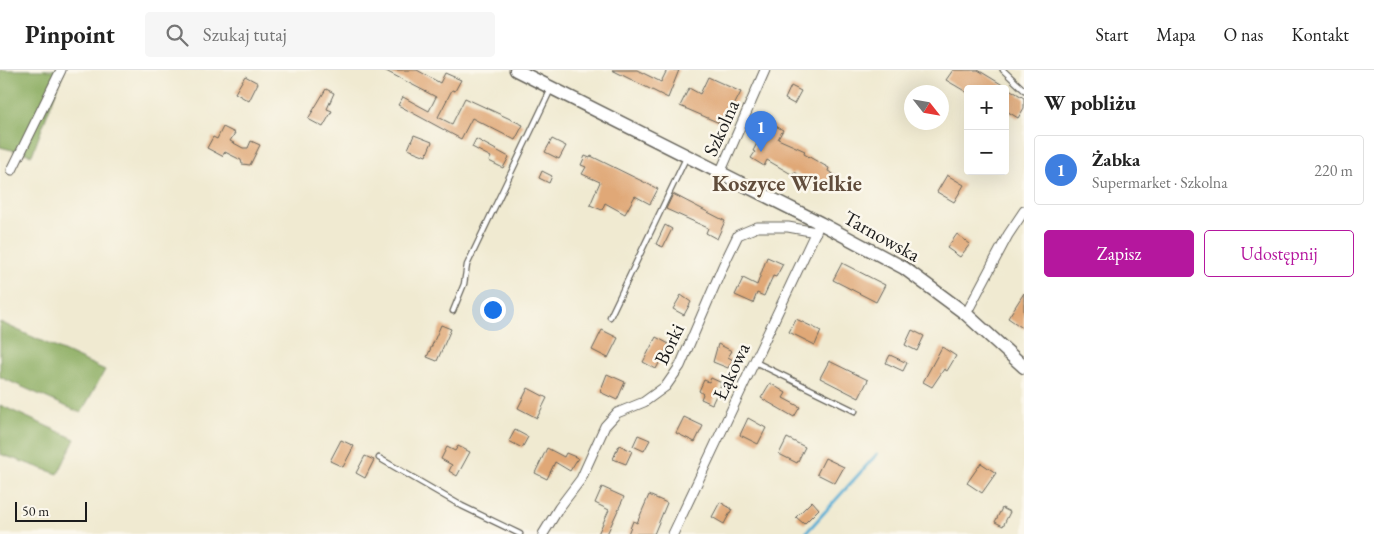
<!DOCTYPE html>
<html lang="pl">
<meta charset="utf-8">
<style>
:root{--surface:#fff;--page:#f6f6f6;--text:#222;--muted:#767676;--line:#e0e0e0;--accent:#b5179e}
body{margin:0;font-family:"EB Garamond",serif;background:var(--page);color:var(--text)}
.controls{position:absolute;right:15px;top:15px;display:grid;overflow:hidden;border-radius:5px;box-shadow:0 5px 20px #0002}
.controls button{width:45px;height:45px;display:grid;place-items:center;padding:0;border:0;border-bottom:1px solid var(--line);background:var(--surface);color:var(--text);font:25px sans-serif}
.compass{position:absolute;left:904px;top:15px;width:45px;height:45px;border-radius:50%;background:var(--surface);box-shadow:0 5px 20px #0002;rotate:121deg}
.scale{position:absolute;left:15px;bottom:12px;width:72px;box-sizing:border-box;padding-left:5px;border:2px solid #1c1c1c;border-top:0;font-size:14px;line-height:18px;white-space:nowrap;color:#1c1c1c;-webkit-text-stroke:4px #fbf7ec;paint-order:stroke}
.you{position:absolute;left:492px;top:239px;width:18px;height:18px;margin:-12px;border:4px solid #fff;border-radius:50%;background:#1a73e8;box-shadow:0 0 0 8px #1a73e833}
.badge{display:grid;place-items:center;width:32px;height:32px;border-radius:50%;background:var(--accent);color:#fff;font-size:16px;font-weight:700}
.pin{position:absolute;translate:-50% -41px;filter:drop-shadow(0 1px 2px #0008)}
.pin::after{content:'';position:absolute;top:26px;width:18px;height:15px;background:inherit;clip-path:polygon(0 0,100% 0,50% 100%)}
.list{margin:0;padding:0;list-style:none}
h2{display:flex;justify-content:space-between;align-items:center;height:65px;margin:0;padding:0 20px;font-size:21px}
h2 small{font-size:16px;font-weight:400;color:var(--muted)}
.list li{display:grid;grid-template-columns:32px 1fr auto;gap:15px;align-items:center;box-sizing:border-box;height:70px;margin:0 10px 10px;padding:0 10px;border:1px solid var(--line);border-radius:5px}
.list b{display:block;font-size:19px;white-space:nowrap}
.list p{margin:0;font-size:16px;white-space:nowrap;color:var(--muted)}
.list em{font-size:16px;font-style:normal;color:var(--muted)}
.actions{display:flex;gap:10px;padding:15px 20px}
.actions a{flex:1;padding:11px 0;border:1px solid var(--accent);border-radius:5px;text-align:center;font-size:18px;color:var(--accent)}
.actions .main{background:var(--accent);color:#fff}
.icon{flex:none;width:28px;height:28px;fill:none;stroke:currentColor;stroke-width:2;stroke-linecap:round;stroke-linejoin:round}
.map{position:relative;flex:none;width:1024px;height:464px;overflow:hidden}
header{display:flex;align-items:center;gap:30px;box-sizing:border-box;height:70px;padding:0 25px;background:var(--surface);border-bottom:1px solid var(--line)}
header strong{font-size:24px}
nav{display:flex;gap:28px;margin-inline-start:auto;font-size:18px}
.search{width:350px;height:45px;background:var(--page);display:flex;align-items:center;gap:12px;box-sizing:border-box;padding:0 18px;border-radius:5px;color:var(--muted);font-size:19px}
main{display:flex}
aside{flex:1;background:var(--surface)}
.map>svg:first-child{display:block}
.forest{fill:#8cad62;stroke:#54643f}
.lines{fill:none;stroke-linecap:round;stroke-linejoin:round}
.stream{stroke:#58add4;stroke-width:3}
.building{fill:#e0a877}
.lane-casing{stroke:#66645b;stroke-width:7}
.street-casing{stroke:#66645b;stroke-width:11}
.secondary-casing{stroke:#66645b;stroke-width:15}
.lane{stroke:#fff;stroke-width:4.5}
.street{stroke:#fff;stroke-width:9}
.secondary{stroke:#fff;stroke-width:12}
.labels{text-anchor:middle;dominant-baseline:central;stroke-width:5;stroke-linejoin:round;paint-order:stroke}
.street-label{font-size:20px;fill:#1c1c1c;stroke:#fbf7ec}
.quarter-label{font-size:22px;font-weight:bold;fill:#614d3c;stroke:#fbf7ec}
</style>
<header>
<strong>Pinpoint</strong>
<div class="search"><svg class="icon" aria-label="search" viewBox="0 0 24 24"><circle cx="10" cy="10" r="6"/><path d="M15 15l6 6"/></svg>Szukaj tutaj</div>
<nav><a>Start</a><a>Mapa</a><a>O nas</a><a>Kontakt</a></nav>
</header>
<main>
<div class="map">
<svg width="1024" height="464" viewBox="0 0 1024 464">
<rect width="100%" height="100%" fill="#fbf7ec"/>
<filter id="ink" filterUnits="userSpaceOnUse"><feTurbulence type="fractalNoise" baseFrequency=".02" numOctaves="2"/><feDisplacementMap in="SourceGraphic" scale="10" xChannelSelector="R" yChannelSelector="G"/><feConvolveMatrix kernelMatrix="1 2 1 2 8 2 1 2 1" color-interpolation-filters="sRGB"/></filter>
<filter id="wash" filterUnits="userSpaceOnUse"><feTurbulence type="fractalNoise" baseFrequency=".0096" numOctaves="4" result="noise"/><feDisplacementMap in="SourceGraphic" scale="20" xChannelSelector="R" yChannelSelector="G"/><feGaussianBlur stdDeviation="1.12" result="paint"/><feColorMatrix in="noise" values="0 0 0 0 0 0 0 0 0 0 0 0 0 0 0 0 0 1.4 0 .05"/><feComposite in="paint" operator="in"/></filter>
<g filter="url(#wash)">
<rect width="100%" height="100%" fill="#f0ead1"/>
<g class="forest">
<polygon points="0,0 64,0 32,85 0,77"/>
<polygon points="0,252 105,300 81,343 0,307"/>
<polygon points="0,335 75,369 58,404 0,384"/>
</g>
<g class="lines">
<polyline class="stream" points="805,464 877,384"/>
</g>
<g id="blocks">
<g class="building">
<polygon points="384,0 417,0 440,13 445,3 461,10 455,21 452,20 438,47 452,54 465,28 523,55 515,70 472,48 461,69 398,35 403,27 429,41 436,27"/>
<polygon points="612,0 637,0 661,12 667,0 679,0 668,28"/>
<polygon points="953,0 978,0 1024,28 1024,38 1018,48 1005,40 1005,19 968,19 968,23 946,10"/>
<polygon points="245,6 258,13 249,31 235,23"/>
<polygon points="708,7 741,22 724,55 680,36 689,18 700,24"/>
<polygon points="791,16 801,21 794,34 785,29"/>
<polygon points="326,19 334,23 327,39 332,41 323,57 308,49"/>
<polygon points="768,52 783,60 778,69 805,81 804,84 829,98 828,101 835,105 832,109 837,112 832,121 794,102 793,105 767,90 764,96 751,88 755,82 753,81"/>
<polygon points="223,57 235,63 230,71 243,78 248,78 251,71 260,75 250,95 242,94 241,90 225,82 222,86 207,78 213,67 217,69"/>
<polygon points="414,65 432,72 426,86 408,79"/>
<polygon points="476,69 509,87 503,98 489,91 491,87 472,77"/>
<polygon points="552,69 566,76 559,89 545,82"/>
<polygon points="585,86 590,88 591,86 658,119 650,134 635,126 625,144 605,133 602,140 590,135 600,112 582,104 586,97 581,95"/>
<polygon points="542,101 552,106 549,113 539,108"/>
<polygon points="947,105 964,115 954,132 937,122"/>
<polygon points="673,124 725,151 717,169 706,163 708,158 666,139"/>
<polygon points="665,155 672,159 663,177 656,174"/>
<polygon points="957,164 970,174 960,187 947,178"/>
<polygon points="767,187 783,194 776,207 773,206 764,226 757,223 753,233 735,225 743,208 757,215"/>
<polygon points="842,193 885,215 876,232 833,210"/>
<polygon points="1024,223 1024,259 1008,248"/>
<polygon points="681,225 691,232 684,245 673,239"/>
<polygon points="796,249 821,261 815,275 789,262"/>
<polygon points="441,255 451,259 437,291 427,287"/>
<polygon points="602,260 618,268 608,288 592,280"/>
<polygon points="912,260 924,266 917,281 905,275"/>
<polygon points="656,267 669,274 656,299 643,292"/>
<polygon points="718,274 732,281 728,287 733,290 728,298 713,292"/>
<polygon points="942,277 956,286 947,301 944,299 932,317 923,312"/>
<polygon points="890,285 907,293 903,301 886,293"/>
<polygon points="829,291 868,310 859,328 820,308"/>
<polygon points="607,304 625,312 617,330 600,322"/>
<polygon points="711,308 722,313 712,334 701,329 703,324 699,321 704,310 709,312"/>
<polygon points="770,313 786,323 783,328 800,337 794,347 761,328"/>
<polygon points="528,318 547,328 537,348 518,338"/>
<polygon points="684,347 703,356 695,372 676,363"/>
<polygon points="748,348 766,358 758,374 740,365"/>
<polygon points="515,360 528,367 522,378 509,371"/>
<polygon points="638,365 650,370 644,381 633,376"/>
<polygon points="787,368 805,377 797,393 779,384"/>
<polygon points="341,370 354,376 343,397 330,391"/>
<polygon points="619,375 632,381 626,394 613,389"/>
<polygon points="458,376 470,382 457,406 449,401 452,395 441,389 447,377 455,381"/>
<polygon points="547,378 564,387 566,383 578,388 570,401 555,392 547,409 535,403"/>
<polygon points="365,386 374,390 365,408 356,403"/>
<polygon points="825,388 844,397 835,413 817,404"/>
<polygon points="981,393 996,403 982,423 967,413"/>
<polygon points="602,417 624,427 607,464 598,464 609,440 595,433"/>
<polygon points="649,425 667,433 654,464 628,464 633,451 637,453"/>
<polygon points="812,431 819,439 804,454 796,447"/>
<polygon points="720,432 732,439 724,454 712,447"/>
<polygon points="1002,438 1010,442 1003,456 995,452"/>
</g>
</g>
</g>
<g filter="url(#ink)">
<use href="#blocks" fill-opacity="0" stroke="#66645b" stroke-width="1"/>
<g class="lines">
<defs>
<g id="lane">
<polyline points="1003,0 1024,20"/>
<polyline points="453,241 464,214 467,195 551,19"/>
<polyline points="610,247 686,88"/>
<polyline points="755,292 855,341"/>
<polyline points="379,388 462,436 520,464"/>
</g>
<g id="street">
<polyline points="12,100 61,0"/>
<polyline points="720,103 765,0"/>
<polyline points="966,244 1008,165 1024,141"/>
<polyline points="543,464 559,438 581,409 605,356 617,343 644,332 666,316 680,296 723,196 738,165 757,157 788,157 816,162"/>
<polyline points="673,464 818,157"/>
</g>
<polyline id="secondary" points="516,0 820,153 904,198 966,244 1024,297"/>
</defs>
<use href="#lane" class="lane-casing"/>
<use href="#street" class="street-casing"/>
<use href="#secondary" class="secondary-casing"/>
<use href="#lane" class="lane"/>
<use href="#street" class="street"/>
<use href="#secondary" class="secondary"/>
</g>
</g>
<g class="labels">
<g class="street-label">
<text transform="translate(721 58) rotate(-66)">Szkolna</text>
<text transform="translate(882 166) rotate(29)">Tarnowska</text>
<text transform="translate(669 274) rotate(-64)">Borki</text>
<text transform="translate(731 301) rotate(-65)">Łąkowa</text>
</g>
<g class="quarter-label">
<text x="787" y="113">Koszyce Wielkie</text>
</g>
</g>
</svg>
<div class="controls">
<button>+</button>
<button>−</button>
</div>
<svg class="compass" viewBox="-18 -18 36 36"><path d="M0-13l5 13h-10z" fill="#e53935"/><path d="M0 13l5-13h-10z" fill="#767676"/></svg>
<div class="scale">50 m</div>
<div class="you"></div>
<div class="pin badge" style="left:761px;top:82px;background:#3f7fe0">1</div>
</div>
<aside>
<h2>W pobliżu<small></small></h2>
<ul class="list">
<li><span class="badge" style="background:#3f7fe0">1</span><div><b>Żabka</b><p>Supermarket · Szkolna</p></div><em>220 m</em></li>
</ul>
<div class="actions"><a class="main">Zapisz</a><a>Udostępnij</a></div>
</aside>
</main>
